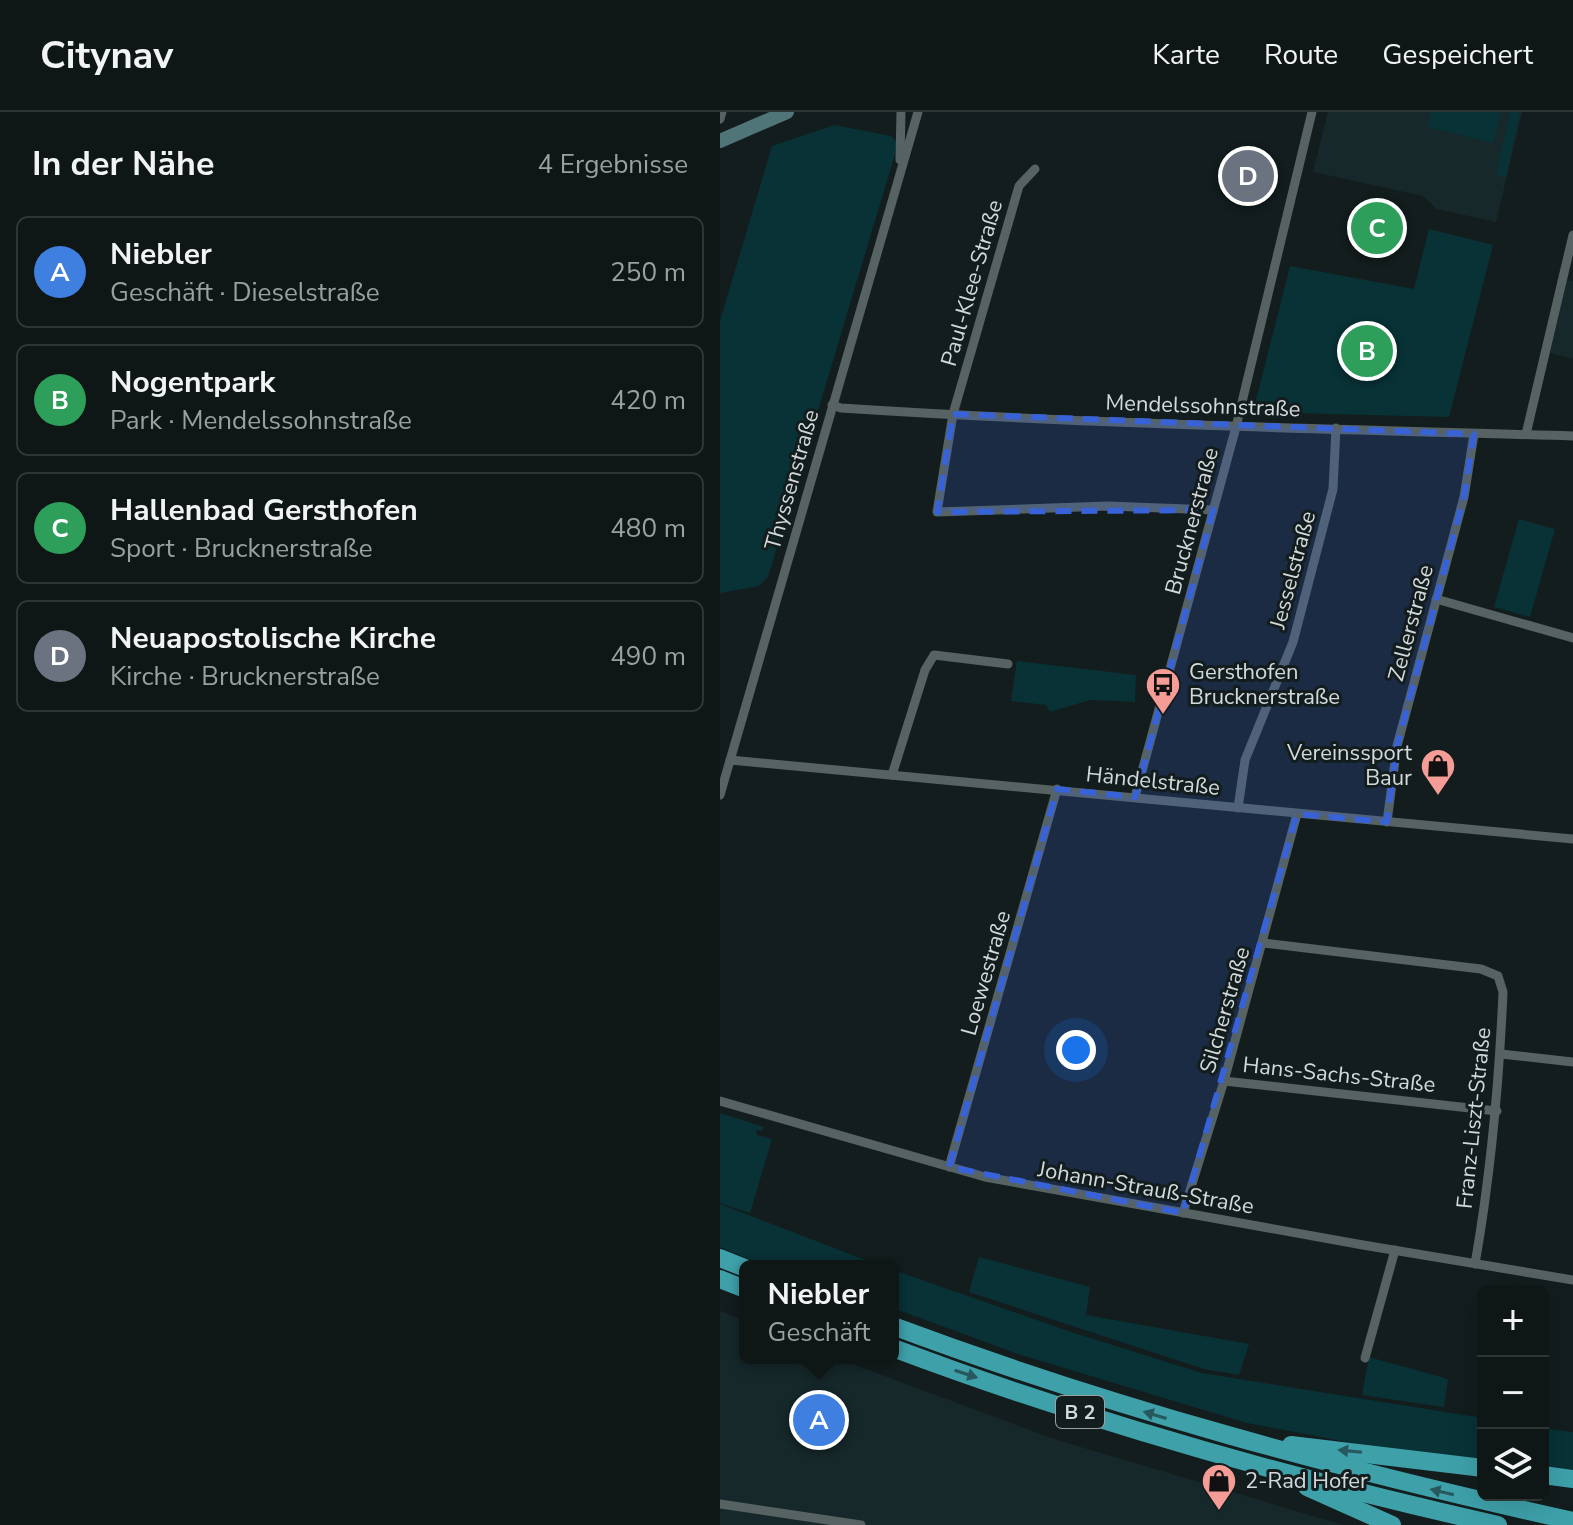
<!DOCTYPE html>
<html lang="de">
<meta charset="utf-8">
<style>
:root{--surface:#0e1616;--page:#171f1f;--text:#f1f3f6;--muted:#9b9fa1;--line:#2e3535;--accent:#ea580c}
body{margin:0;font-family:"Nunito Sans",sans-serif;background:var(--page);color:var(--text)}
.controls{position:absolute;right:24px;bottom:24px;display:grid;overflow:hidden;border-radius:12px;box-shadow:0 8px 32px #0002}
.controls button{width:72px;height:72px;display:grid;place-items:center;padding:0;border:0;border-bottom:2px solid var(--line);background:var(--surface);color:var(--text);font:40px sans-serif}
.you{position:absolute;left:356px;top:938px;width:28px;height:28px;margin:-20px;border:6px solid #fff;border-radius:50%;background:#1a73e8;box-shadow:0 0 0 12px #1a73e833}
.badge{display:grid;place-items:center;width:52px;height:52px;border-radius:50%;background:var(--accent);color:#fff;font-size:26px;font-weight:700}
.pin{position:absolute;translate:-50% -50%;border:4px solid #fff;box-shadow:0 2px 8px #0006}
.popup{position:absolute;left:19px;top:1148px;width:160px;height:104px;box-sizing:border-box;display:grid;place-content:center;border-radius:12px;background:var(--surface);filter:drop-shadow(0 2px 6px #0005);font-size:26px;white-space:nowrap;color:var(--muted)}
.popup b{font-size:30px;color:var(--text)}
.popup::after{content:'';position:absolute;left:50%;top:100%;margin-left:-16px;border:16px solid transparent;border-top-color:var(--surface)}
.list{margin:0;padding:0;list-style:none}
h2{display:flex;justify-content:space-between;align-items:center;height:104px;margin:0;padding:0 32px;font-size:34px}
h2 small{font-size:26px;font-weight:400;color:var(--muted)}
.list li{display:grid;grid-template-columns:52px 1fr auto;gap:24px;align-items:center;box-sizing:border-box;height:112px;margin:0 16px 16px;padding:0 16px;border:2px solid var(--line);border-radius:12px}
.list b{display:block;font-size:30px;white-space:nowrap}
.list p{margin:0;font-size:26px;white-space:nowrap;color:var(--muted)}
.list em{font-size:26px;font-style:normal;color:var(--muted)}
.icon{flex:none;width:44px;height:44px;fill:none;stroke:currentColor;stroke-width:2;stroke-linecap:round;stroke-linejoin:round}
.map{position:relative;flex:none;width:853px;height:1413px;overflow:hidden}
header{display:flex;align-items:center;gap:48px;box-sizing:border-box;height:112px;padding:0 40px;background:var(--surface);border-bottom:2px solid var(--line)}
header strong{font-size:38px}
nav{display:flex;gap:44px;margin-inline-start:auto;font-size:28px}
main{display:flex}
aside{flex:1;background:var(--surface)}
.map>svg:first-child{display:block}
.built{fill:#16282a}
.green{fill:#083236}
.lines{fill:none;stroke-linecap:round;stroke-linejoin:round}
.street{stroke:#576263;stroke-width:9}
.secondary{stroke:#507578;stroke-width:14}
.highway{stroke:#3ea1aa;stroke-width:18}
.oneway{fill:#26585d}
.marked{fill:#3863d8;fill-opacity:0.2;stroke:#3863d8;stroke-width:6;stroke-dasharray:16 10;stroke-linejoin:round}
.labels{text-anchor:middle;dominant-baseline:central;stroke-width:6;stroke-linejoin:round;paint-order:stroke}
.shield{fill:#131d1e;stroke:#99a1a2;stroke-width:2}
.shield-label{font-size:20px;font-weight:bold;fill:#d3d9da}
.street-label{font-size:22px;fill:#d3d9da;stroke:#131d1e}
.poi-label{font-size:22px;fill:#d3d9da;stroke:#131d1e;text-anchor:start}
</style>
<header>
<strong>Citynav</strong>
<nav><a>Karte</a><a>Route</a><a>Gespeichert</a></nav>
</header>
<main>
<aside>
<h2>In der Nähe<small>4 Ergebnisse</small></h2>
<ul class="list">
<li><span class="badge" style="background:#3f7fe0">A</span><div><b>Niebler</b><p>Geschäft · Dieselstraße</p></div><em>250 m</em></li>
<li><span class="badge" style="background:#2e9e5b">B</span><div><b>Nogentpark</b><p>Park · Mendelssohnstraße</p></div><em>420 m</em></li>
<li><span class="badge" style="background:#2e9e5b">C</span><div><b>Hallenbad Gersthofen</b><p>Sport · Brucknerstraße</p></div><em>480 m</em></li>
<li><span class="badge" style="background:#6b7280">D</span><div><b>Neuapostolische Kirche</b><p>Kirche · Brucknerstraße</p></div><em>490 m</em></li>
</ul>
</aside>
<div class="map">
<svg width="853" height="1413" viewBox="0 0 853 1413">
<rect width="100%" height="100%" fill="#131d1e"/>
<g class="built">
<polygon points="608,0 802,0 776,110 717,97 703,84 593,60"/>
<polygon points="847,168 853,169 853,247 830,241"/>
<polygon points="0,1199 25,1209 25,1246 116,1246 334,1327 623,1413 0,1413"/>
</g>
<g class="green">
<polygon points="711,0 781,0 773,31 707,15"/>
<polygon points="790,0 800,0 786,65 776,63"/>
<polygon points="114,13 171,24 177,30 175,42 48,465 39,474 0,481 0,209 52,34"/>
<polygon points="709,117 773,133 729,305 533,300 570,154 694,177"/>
<polygon points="799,407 835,417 810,505 774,495"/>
<polygon points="297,549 416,563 415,590 370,588 330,600 326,593 291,589"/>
<polygon points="0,1001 44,1015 41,1019 36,1018 37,1023 52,1027 30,1101 0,1091"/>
<polygon points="0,1092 161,1154 45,1154 0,1135"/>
<polygon points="259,1145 370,1175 366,1203 529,1232 519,1263 484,1257 249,1180"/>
<polygon points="173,1158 354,1221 482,1261 763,1306 763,1348 648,1334 527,1311 298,1242 173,1196"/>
<polygon points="649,1245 728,1267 724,1295 642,1283"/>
<polygon points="823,1316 853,1320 853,1360 823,1356"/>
</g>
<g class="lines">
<g class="street">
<polyline points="0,7 2,0"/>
<polyline points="180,48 181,0"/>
<polyline points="315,57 299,74 233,302 217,400 388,394 493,398"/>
<path d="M 112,293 L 121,296 C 364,312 609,317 853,324"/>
<polyline points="806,322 853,123"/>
<polyline points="716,487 853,526"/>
<polyline points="10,648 853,727"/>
<polyline points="172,663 205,558 214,543 288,552"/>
<polyline points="0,683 198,0"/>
<polyline points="415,685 516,315 592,0"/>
<polyline points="518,696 525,648 573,530 613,377 616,316"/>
<polyline points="667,710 677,634 744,385 754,322"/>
<path d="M 543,831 L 761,857 L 778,864 L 783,880 C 779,972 771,1061 755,1152"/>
<polyline points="781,942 853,950"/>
<polyline points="504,969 777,999"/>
<polyline points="0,989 265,1065 643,1133 853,1168"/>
<polyline points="229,1055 337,677"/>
<polyline points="463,1101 504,969 577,702"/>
<polyline points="645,1246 675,1138"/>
<polyline points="0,1392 141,1413"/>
</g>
<polyline class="secondary" points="0,29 67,0"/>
<g class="highway">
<polyline points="0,1146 25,1156"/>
<polyline points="0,1167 25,1177"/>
<path d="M 173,1214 C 395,1297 622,1358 853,1409"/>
<path d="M 173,1236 C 370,1310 573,1367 778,1413"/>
<polyline points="571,1333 763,1356"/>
<polyline points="823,1363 853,1367"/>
<polyline points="587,1375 672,1413"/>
</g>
</g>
<defs><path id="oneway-solid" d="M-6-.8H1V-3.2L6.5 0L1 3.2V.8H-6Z" transform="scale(2)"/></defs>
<g class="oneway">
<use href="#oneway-solid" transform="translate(246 1262) rotate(18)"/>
<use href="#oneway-solid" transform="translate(435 1303) rotate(-163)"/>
<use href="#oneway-solid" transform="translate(630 1339) rotate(-174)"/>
<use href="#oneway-solid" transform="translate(722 1380) rotate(-167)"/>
</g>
<path class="marked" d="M 233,302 L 754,322 L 744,385 L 677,634 L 667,710 L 577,702 L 463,1101 L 229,1055 L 337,677 L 415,685 L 493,398 L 217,400 Z"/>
<defs>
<symbol id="bus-pin" viewBox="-11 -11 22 30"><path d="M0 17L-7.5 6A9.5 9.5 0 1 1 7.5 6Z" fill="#f59c96" stroke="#131d1e"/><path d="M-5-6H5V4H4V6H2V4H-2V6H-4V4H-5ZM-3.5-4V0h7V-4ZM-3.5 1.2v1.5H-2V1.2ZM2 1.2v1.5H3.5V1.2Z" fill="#111"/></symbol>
<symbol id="shop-pin" viewBox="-11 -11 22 30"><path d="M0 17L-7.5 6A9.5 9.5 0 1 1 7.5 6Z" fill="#f59c96" stroke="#131d1e"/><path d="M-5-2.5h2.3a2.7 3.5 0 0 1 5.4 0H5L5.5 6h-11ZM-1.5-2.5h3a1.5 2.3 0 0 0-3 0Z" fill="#111"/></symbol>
</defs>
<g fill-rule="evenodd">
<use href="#bus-pin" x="423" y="553" width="40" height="54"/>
<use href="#shop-pin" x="698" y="634" width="40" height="54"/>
<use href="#shop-pin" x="479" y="1349" width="40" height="54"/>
</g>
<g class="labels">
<rect class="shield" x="336" y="1284" width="48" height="32" rx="6"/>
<g class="shield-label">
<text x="360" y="1300">B 2</text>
</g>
<g class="street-label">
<text transform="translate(252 171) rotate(-74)">Paul-Klee-Straße</text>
<text transform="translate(483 294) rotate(2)">Mendelssohnstraße</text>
<text transform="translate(72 368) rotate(-74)">Thyssenstraße</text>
<text transform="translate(472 409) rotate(-75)">Brucknerstraße</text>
<text transform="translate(573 458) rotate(-75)">Jesselstraße</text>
<text transform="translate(691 511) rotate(-75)">Zellerstraße</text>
<text transform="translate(433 669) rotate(6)">Händelstraße</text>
<text transform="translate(266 861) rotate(-74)">Loewestraße</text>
<text transform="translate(505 898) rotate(-74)">Silcherstraße</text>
<text transform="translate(619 963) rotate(6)">Hans-Sachs-Straße</text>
<text transform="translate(754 1006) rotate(-84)">Franz-Liszt-Straße</text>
<text transform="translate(426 1076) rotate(10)">Johann-Strauß-Straße</text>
</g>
<g class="poi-label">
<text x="469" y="560">Gersthofen<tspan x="469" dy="25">Brucknerstraße</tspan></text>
<text x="692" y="641" text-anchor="end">Vereinssport<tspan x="692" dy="25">Baur</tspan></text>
<text x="525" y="1369">2-Rad Hofer</text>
</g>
</g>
</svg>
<div class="controls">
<button>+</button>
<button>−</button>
<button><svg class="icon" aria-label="layers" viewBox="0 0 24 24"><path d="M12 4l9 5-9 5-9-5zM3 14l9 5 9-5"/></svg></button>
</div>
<div class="you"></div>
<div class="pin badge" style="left:99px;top:1308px;background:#3f7fe0">A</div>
<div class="popup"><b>Niebler</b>Geschäft</div>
<div class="pin badge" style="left:647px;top:239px;background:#2e9e5b">B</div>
<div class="pin badge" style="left:657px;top:116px;background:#2e9e5b">C</div>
<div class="pin badge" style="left:528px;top:64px;background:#6b7280">D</div>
</div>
</main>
